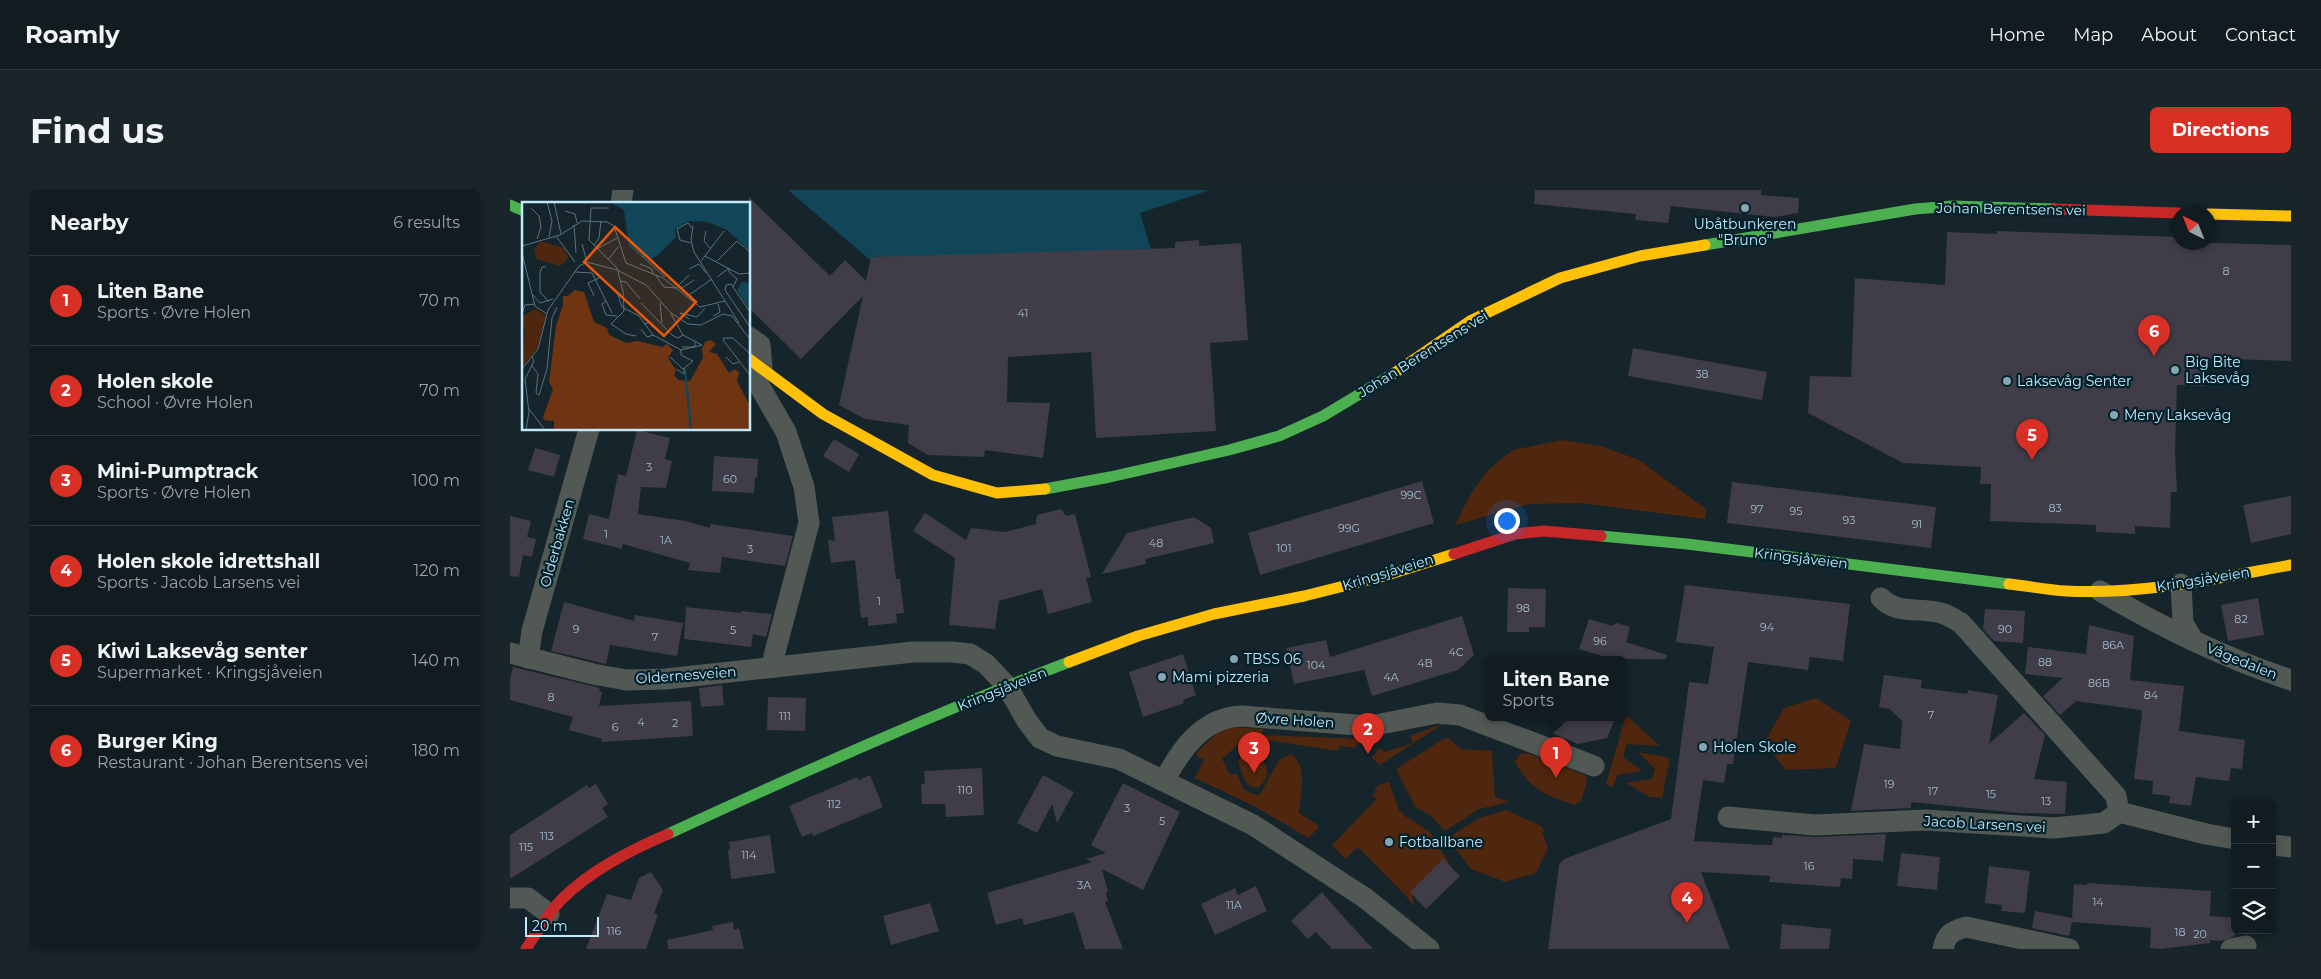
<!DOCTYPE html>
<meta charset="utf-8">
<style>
:root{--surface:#101c20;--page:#192529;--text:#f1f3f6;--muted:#9ca1a5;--line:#303a3e;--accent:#d93025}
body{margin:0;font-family:Montserrat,sans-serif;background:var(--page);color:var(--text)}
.controls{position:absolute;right:15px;bottom:15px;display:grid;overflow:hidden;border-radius:8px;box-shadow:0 2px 8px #0003}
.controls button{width:45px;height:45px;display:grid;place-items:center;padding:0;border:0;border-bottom:1px solid var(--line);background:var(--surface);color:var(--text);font:25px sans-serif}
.compass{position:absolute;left:1661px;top:15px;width:45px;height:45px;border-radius:50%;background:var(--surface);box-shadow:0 2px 8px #0003;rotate:317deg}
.scale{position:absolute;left:15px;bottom:12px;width:74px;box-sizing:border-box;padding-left:5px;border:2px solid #c0eafc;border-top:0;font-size:14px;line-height:18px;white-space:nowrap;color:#c0eafc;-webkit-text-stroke:4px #02202a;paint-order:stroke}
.you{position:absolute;left:996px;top:330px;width:18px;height:18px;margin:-12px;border:4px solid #fff;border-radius:50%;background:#1a73e8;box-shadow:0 0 0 8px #1a73e833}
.badge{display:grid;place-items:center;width:32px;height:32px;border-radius:50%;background:var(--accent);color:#fff;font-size:16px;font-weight:700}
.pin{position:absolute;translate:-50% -41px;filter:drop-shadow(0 1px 2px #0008)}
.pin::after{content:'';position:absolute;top:26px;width:18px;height:15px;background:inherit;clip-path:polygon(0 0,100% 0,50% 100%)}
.popup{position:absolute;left:975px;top:466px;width:142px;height:65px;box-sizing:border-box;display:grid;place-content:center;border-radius:8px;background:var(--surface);filter:drop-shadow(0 1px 4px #0005);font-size:16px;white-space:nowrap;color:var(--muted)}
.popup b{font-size:19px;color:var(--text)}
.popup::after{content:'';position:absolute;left:50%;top:100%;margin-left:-10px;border:10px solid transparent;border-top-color:var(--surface)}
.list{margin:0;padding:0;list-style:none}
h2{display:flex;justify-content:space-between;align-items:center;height:65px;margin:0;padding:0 20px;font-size:21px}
h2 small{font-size:16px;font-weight:400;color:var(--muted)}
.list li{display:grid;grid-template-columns:32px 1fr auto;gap:15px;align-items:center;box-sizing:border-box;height:90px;padding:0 20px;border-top:1px solid var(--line)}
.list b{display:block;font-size:19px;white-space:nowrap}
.list p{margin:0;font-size:16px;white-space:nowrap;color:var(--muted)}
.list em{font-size:16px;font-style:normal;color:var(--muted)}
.icon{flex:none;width:28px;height:28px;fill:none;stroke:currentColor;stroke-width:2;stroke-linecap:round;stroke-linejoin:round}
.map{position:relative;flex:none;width:1781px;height:759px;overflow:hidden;border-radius:8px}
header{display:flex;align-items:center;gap:30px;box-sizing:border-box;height:70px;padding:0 25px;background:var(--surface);border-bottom:1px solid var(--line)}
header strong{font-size:24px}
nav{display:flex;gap:28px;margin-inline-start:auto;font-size:18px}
.intro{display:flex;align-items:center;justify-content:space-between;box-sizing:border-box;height:120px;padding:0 30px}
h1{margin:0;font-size:35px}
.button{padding:12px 22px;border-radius:8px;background:var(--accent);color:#fff;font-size:18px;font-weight:700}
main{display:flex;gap:30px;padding:0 30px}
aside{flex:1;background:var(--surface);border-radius:8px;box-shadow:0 2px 8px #0003}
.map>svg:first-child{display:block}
.green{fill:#4f260e}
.water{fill:#104658}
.building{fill:#403c48}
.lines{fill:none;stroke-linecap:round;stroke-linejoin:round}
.street{stroke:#525853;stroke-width:21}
.fast{stroke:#4caf50;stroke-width:11}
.slow{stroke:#ffc107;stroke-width:11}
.jam{stroke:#c62828;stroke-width:11}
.poi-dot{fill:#84a5b3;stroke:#02202a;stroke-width:2}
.labels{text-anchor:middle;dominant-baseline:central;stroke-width:4.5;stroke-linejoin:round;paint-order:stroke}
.number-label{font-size:11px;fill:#a0becf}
.street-label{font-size:14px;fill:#c0eafc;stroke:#02202a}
.poi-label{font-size:14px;fill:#c0eafc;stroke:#02202a;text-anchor:start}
.inset-river{fill:none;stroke:#104658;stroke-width:2.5}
.inset-road{fill:none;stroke:#59747f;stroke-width:1}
.view{fill:#e8590c;fill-opacity:0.15;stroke:#e8590c;stroke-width:2.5}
.inset-edge{fill:none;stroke:#c0eafc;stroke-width:2.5}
</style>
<header>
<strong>Roamly</strong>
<nav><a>Home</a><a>Map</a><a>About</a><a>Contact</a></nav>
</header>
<div class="intro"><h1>Find us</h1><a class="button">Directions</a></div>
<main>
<aside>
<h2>Nearby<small>6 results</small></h2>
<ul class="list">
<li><span class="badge">1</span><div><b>Liten Bane</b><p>Sports · Øvre Holen</p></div><em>70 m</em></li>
<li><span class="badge">2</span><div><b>Holen skole</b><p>School · Øvre Holen</p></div><em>70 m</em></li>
<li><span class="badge">3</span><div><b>Mini-Pumptrack</b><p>Sports · Øvre Holen</p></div><em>100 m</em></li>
<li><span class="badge">4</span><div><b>Holen skole idrettshall</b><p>Sports · Jacob Larsens vei</p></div><em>120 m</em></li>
<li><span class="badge">5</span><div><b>Kiwi Laksevåg senter</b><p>Supermarket · Kringsjåveien</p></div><em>140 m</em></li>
<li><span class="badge">6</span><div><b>Burger King</b><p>Restaurant · Johan Berentsens vei</p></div><em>180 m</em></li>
</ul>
</aside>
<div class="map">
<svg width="1781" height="759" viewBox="0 0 1781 759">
<rect width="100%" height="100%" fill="#15252b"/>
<g class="green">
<polygon points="1051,250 1091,256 1129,270 1196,319 1195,329 1071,313 1019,314 945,335 960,305 978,280 1003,260"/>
<polygon points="1306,508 1341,531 1326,578 1276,580 1254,553 1274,518"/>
<polygon points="1116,525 1150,556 1117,554 1113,567 1132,581 1107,585 1103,598 1096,594"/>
<polygon points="936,532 870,575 862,568 869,558 875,562 903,553 900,546"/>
<path d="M 714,537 L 754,539 L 751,545 L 852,549 L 845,558 L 830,556 L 828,561 L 757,550 L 747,559 L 732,551 L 712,569 L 720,585 L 727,584 L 734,600 L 749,606 L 769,570 L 781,564 C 799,577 790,604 789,623 L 808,635 L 808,639 L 798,648 L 746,617 L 685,588 L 694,570 L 686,566 L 689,560 Z"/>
<polygon points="938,548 951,559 982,561 985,607 999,612 969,619 935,641 920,625 906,618 887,581 888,578 933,549"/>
<path d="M 736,562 C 755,568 766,582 748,598 L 738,595 L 733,586 L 728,571 Z"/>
<polygon points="1128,562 1160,568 1152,608 1140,607 1116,593 1142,589 1145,579"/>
<path d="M 1017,563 L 1075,585 L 1077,592 L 1071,611 L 1064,615 C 1035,604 1022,602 1005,572 L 1010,564 Z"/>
<polygon points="879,592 889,620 895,626 920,642 942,678 934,676 905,705 902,705 905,718 896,706 848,657 835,669 822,655 864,612 867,608 862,606 866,602 864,600 870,594"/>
<polygon points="996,620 1031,636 1035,641 1032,642 1038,658 1026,683 995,692 961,679 938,648 969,628"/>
</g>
<polygon class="water" points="278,0 700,0 630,23 642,63 365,74"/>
<g class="building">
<polygon points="1025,0 1251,0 1251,5 1289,8 1288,23 1265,27 1161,16 1158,33 1125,30 1126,24 1024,14"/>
<polygon points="239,7 320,86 335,70 356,91 361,67 665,58 665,52 689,50 689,56 731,53 738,150 700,153 706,241 586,248 581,162 498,167 497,212 540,213 533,268 475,260 474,267 418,265 398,253 399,235 355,229 329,215 353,106 291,169 239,118"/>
<polygon points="1487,41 1668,47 1668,52 1781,55 1781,171 1695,168 1694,196 1667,195 1665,263 1667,302 1661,302 1660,338 1625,336 1625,344 1586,342 1586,335 1480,331 1481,294 1470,294 1471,277 1393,273 1298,223 1300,186 1341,187 1345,88 1435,95 1437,42 1487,44"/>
<polygon points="1123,158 1257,182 1252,210 1118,186"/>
<polygon points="127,240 160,248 155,269 162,271 156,298 131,297 128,324 176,331 200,338 200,334 283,346 275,376 212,367 210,383 178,380 180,373 113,354 112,359 73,349 79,324 99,329 108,284 116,286"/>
<polygon points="324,249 349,264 339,282 313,266"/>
<polygon points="25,258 50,265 44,287 18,280"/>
<polygon points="204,266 248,269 247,288 245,288 244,303 202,301"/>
<polygon points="912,291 924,333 750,385 738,343"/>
<polygon points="1222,292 1426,317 1421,358 1217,333"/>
<polygon points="1781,306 1781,344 1741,353 1733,315"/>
<polygon points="551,319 556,326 565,324 581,387 576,388 582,412 538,424 532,399 489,411 485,439 439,435 445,368 403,341 415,323 456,350 461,338 495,342 526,334 527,325"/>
<polygon points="378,321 386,389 390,389 394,423 386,424 387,433 358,436 358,427 351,428 345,370 321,373 318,350 325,351 322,327"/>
<polygon points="0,326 21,331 17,347 26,349 22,367 13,365 9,387 0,386"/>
<polygon points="684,327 701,338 704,353 635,369 636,374 592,384 617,343"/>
<polygon points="1175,395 1340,414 1333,471 1300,467 1298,480 1238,472 1223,574 1217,574 1214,593 1193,590 1184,651 1253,655 1262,655 1263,647 1272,648 1272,645 1306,647 1376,644 1373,671 1343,669 1342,689 1331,688 1330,697 1259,692 1260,686 1191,682 1220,759 1038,759 1049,675 1054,669 1161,629 1179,492 1198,494 1204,457 1166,452"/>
<polygon points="998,398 1036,399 1035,437 1019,437 1019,442 997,442"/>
<polygon points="1748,408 1754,445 1718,451 1711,415"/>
<polygon points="54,412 124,431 125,425 173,433 167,466 100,455 96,474 41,461"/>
<polygon points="176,417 231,423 231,421 262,424 256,447 243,444 241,457 174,449"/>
<polygon points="1475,419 1515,421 1513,453 1484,451 1473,439"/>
<polygon points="952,426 964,465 948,480 862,506 854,480 784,494 776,458 816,450 820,467"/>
<polygon points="1079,429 1102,436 1107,433 1120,437 1116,452 1157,465 1156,469 1102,469 1069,459"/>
<polygon points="1579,435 1624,446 1620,490 1674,496 1669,541 1735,550 1732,579 1721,578 1719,591 1686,587 1681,616 1659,613 1660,606 1642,604 1643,591 1624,589 1632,523 1631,520 1566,511 1550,525 1533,506 1553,488 1515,484 1518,457 1576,464"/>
<polygon points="673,464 686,505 673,510 674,513 633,527 619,482"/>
<polygon points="3,477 90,498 89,501 92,502 89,516 181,511 183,546 92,552 92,549 59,540 63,527 0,510 0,489"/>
<polygon points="1374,485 1412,490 1411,498 1457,504 1458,500 1488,505 1479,554 1514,523 1535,545 1524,589 1557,592 1555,624 1508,623 1401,612 1401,618 1341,621 1354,554 1390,559 1392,531 1380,519 1369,517"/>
<polygon points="212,495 214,515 191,517 189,498"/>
<polygon points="258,507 296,508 295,541 257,540"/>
<polygon points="1049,527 1106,527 1097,548 1068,554 1044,544"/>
<polygon points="472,578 474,625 436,627 435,614 412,614 411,594 415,594 414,581"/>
<polygon points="360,585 373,617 303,646 302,643 292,647 279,616 347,587 349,590"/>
<polygon points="533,585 564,602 547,633 542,614 527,643 507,633"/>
<polygon points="613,593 670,622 633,700 592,679 598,702 596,703 598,711 595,712 613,759 575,759 564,722 514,735 512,728 486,735 477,703 582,672 576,669 596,663 581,655"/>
<polygon points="86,594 98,614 92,618 98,627 0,689 0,645 77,595 79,598"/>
<polygon points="260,645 265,683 221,689 218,660 220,659 219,652"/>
<polygon points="1391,663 1430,667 1427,700 1387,696"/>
<polygon points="933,669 950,686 916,719 900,702"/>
<polygon points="1479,676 1520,681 1515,723 1491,721 1492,715 1475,713"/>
<polygon points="141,682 153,700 144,723 148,725 136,759 76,759 97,704 121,710 129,688"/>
<polygon points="1577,693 1701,701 1700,726 1725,728 1725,746 1712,751 1700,750 1700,753 1651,759 1640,758 1641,738 1562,732 1559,746 1522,738 1525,721 1562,728 1564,694 1577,695"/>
<polygon points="746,696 757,721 705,745 691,714 725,698 728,705"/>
<polygon points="812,702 828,721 863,759 822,759 806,742 798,749 781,731"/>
<polygon points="420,713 429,741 381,755 373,726"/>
<polygon points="223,732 224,740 229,738 234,759 158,759 157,750 203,740 202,736"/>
<polygon points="1272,734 1321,739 1319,759 1270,759"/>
</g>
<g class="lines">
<g class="street">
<polyline points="111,14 113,0"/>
<polyline points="239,147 250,155 252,178 246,190 276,242 294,297 299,333 264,466 264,477"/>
<polyline points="1671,394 1673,433 1683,450"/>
<path d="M 1590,401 C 1651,437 1714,468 1781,490"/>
<path d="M 1371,408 C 1388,426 1412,416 1434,424 C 1440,426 1445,430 1451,433 L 1606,606 L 1609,622"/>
<polyline points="0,463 83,484 117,490 156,489 403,462 442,462 460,464 476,474 497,496 517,531 530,548 547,556 609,569 743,635 855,708 919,759"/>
<polyline points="18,468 22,441 79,239"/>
<path d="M 654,591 C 671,559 693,527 732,526 L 860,536 L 927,523 L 950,525 L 1084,576"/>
<polyline points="1609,622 1696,644 1725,649"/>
<polyline points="1218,627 1305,635 1416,630 1544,638 1594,633 1609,622"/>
<polyline points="1762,655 1781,657"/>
<polyline points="0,708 18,708 39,724"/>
<path d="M 1433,759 C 1436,744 1442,741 1456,737 L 1559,759"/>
<polyline points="1721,759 1736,756"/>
</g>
<g class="fast">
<polyline points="0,15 14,21"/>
<polyline points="1195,55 1405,19 1443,16 1544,19"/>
<polyline points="535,299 600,287 719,260 769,246 813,226 883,184"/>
<polyline points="1091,346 1177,354 1499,394"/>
<path d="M 158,644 C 290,583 423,524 559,472"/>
</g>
<g class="slow">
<polyline points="1698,24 1781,26"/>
<polyline points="239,169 313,224 423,285 487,303 535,299"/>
<polyline points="883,184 960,131 1050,88 1130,66 1195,55"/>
<path d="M 1499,394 C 1518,396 1538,400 1556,401 C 1631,405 1708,388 1781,375"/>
<polyline points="559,472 628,446 704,424 794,406 874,386 944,364"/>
</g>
<g class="jam">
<polyline points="1544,19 1668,23"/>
<polyline points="944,364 1005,344 1034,341 1091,346"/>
<path d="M 16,759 C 27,742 38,723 52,709 C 81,680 121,660 158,644"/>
</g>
</g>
<g class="poi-dot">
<circle cx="1235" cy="18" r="5"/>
<circle cx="1665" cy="180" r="5"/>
<circle cx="1497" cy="191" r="5"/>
<circle cx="1604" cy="225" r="5"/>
<circle cx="724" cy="469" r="5"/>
<circle cx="652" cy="487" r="5"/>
<circle cx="1193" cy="557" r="5"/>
<circle cx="879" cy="652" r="5"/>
</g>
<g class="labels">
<g class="number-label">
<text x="1716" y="81">8</text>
<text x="513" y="123">41</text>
<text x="1192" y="184">38</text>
<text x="139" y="277">3</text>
<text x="220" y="289">60</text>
<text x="901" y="305">99C</text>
<text x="1545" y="318">83</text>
<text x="1247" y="319">97</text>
<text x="1286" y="321">95</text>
<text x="1339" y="330">93</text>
<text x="1407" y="334">91</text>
<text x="839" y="338">99G</text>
<text x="96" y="344">1</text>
<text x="156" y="350">1A</text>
<text x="646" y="353">48</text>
<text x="774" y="358">101</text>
<text x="240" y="359">3</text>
<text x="369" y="411">1</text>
<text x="1013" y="418">98</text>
<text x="1731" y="429">82</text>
<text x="1257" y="437">94</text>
<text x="66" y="439">9</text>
<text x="1495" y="439">90</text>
<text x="223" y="440">5</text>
<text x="145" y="447">7</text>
<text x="1090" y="451">96</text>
<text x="1603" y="455">86A</text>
<text x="946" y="462">4C</text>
<text x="1535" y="472">88</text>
<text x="915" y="473">4B</text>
<text x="806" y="475">104</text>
<text x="881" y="487">4A</text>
<text x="1589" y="493">86B</text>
<text x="1641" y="505">84</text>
<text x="41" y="507">8</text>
<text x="1421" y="525">7</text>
<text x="275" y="526">111</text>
<text x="131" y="532">4</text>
<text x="165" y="533">2</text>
<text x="105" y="537">6</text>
<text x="1379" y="594">19</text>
<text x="455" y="600">110</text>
<text x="1423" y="601">17</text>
<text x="1481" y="604">15</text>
<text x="1536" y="611">13</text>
<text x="324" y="614">112</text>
<text x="617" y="618">3</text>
<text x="652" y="631">5</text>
<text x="37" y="646">113</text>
<text x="16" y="657">115</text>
<text x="239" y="665">114</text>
<text x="1299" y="676">16</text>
<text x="574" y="695">3A</text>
<text x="1588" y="712">14</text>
<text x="724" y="715">11A</text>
<text x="104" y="741">116</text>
<text x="1670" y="742">18</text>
<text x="1690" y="744">20</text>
</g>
<g class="street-label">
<text transform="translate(1501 19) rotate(1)">Johan Berentsens vei</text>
<text transform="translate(913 164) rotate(-32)">Johan Berentsens vei</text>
<text transform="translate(47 353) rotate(-74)">Olderbakken</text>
<text transform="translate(1291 368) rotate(7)">Kringsjåveien</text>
<text transform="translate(878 382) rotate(-17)">Kringsjåveien</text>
<text transform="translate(1693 389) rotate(-9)">Kringsjåveien</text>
<text transform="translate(1732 471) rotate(22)">Vågedalen</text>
<text transform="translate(176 485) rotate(-4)">Oldernesveien</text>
<text transform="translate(492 499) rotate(-22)">Kringsjåveien</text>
<text transform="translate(785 530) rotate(4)">Øvre Holen</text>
<text transform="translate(1475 634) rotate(3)">Jacob Larsens vei</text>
</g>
<g class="poi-label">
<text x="1235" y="34" text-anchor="middle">Ubåtbunkeren<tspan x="1235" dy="16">"Bruno"</tspan></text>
<text x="1675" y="172">Big Bite<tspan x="1675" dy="16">Laksevåg</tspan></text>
<text x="1507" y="191">Laksevåg Senter</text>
<text x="1614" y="225">Meny Laksevåg</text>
<text x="734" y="469">TBSS 06</text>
<text x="662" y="487">Mami pizzeria</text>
<text x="1203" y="557">Holen Skole</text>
<text x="889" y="652">Fotballbane</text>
</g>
</g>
<g transform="translate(12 12)">
<rect width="228" height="228" fill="#15252b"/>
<path d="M 18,39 L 42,46 L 46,55 L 43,60 L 38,64 L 15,57 L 12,48 ZM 14,107 L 24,114 L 15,147 L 0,165 L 3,128 L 0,127 L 0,114 Z" fill="#4f260e"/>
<path d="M 53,88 L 62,90 L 72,120 L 85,126 L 87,133 L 104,141 L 116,139 L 140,145 L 145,142 L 151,148 L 146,156 L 154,168 L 152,173 L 156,178 L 168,179 L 181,156 L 180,147 L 183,140 L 189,138 L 194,142 L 187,150 L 195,152 L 207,171 L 213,167 L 217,171 L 215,179 L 227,202 L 227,227 L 32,227 L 32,219 L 22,218 L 21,215 L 31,187 L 27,180 L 34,124 L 41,103 L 41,94 L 46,94 Z" fill="#6f3513"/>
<path d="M 88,0 L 227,0 L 227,48 L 205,28 L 186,20 L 167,19 L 153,27 L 154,35 L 137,52 L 129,57 L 120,55 L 107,44 L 102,8 ZM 220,80 L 227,81 L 227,107 L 215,88 Z" fill="#104658"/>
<path class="inset-river" d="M 163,167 L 169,228"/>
<path class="inset-road" d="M 25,0 L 30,19 L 27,35M 32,0 L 39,32M 9,6 L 17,14 L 19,25 L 15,37M 87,6 L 69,6 L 67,38 L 95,66 L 101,89 L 102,109 L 89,122 L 104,132 L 114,134M 43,9 L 53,12 L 55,21M 52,23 L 54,51M 171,24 L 169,38 L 172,50 L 217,121M 184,29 L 182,39 L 188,46M 34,34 L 53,60M 169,41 L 158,38 L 155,27 L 166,21 L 170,26M 60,42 L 65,60M 72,43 L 77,36 L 79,19M 0,44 L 38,33 L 60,19 L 85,20 L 92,24 L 104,61 L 141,76 L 178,105 L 203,99M 75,47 L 95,36M 0,51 L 13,104 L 25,112M 120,54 L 143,75M 183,54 L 217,72 L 228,71M 86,58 L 96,45M 179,59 L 202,29M 195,59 L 215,39 L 228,50M 118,62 L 130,67 L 131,72M 24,65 L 20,65 L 18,71 L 18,90 L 27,100M 167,67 L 177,62 L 184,71M 53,70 L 70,71 L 90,111M 134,74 L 142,85 L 154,86 L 167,73M 195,75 L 207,66 L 207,70 L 215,77 L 211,85M 172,78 L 160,86 L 167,93 L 190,77M 98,79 L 104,80 L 118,97M 11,93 L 18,101 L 31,97M 96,93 L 100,105 L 117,114 L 131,133 L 159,148M 72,94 L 66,81 L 79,75M 84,99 L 80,102 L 84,113 L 95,114M 119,101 L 150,133 L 156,136 L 161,133M 138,101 L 140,121M 228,110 L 209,82 L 204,83 L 203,88 L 228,125M 0,112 L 3,103 L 13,102M 191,114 L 198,110 L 196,102M 167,117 L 158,111 L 175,115 L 183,106M 122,122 L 128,120 L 140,132M 119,127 L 125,135 L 131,133M 201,136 L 211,136 L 228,152M 202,136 L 201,138 L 228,173M 160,145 L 173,145 L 173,140M 148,155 L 161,167 L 171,159 L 159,153 L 159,148 L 180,143 L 161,133 L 149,112M 204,155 L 211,162 L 217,160M 10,164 L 16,172 L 14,191 L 17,193 L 25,167 L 30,116 L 35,105M 0,167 L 16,147 L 26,108 L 57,64 L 65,60 L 95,68 L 124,83 L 149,111 L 166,122 L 179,123 L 201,112 L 210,114 L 228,137M 154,167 L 162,172 L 162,166M 7,207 L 23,228M 4,228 L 7,210 L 3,177 L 12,159 L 10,154"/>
<path class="view" d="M 93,25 L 174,100 L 142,134 L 62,60 Z"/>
<rect width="228" height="228" class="inset-edge"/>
</g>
</svg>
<div class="controls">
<button>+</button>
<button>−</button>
<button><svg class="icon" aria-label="layers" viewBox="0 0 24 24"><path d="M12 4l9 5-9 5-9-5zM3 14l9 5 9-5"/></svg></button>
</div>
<svg class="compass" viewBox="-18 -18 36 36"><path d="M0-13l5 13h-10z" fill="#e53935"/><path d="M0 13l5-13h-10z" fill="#9ca1a5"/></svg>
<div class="scale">20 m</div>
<div class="you"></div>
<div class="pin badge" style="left:1046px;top:588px">1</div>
<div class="popup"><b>Liten Bane</b>Sports</div>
<div class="pin badge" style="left:858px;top:564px">2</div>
<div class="pin badge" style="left:744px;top:583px">3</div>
<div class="pin badge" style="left:1177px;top:733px">4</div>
<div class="pin badge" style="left:1522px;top:270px">5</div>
<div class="pin badge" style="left:1644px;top:166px">6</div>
</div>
</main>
